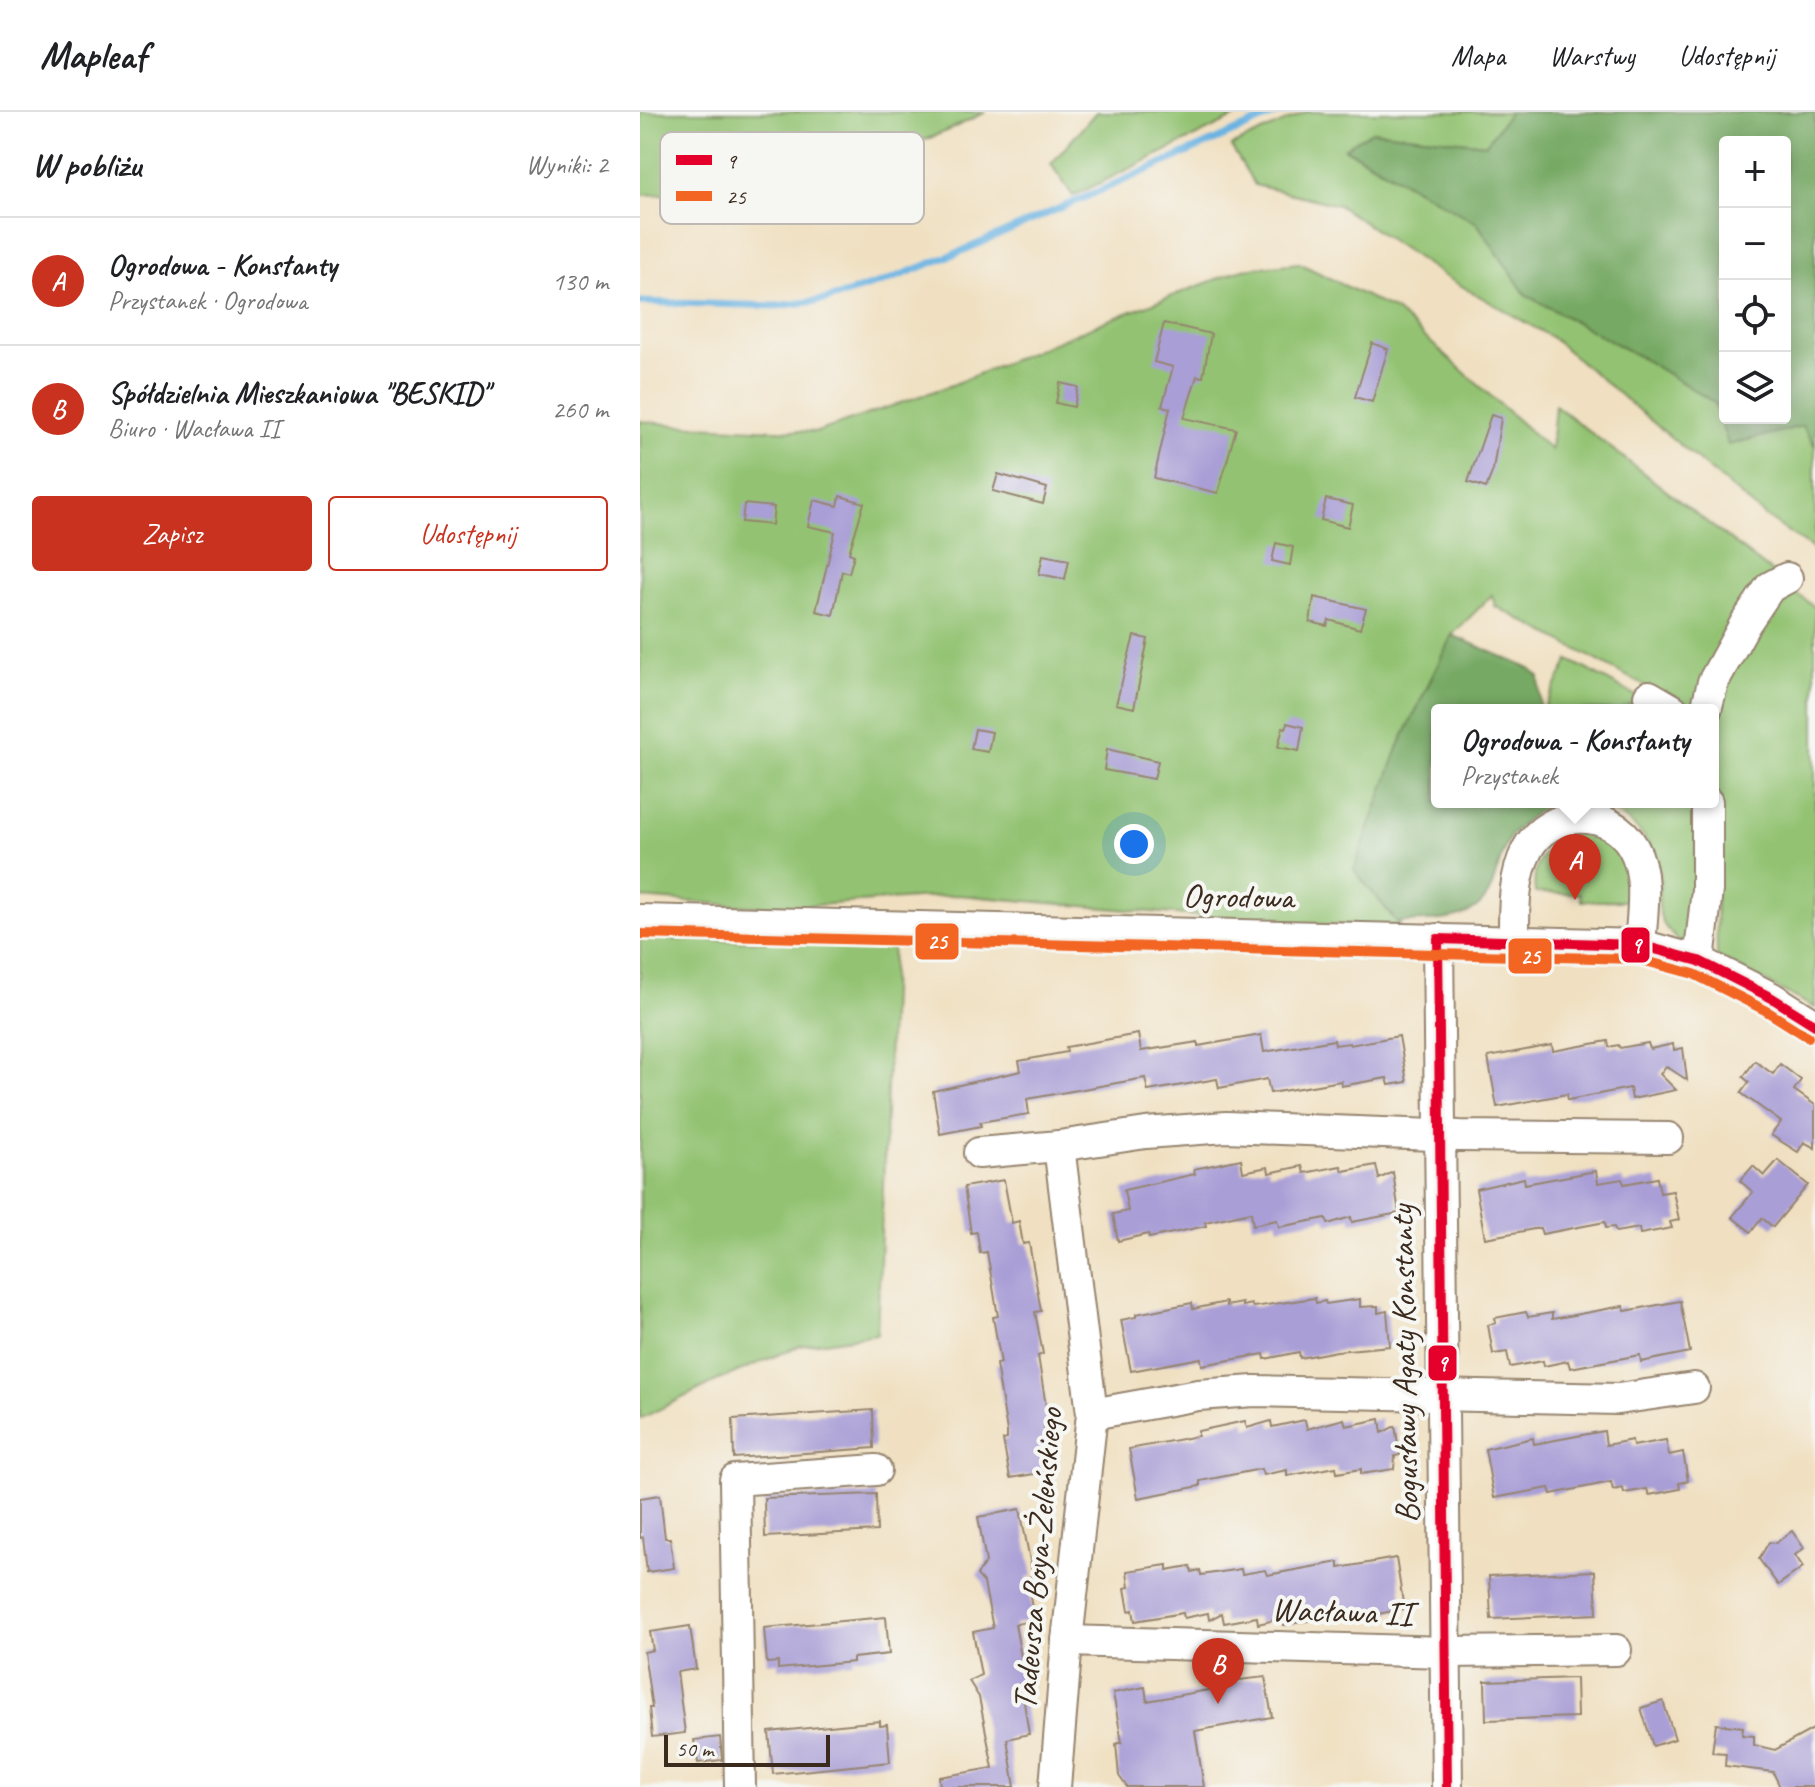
<!DOCTYPE html>
<html lang="pl">
<meta charset="utf-8">
<style>
:root{--surface:#fff;--page:#f2f2f2;--text:#202124;--muted:#757577;--line:#e0e0e0;--accent:#c8321e}
body{margin:0;font-family:Caveat,sans-serif;background:var(--page);color:var(--text)}
.controls{position:absolute;right:24px;top:24px;display:grid;overflow:hidden;border-radius:8px;box-shadow:0 4px 20px #0003}
.controls button{width:72px;height:72px;display:grid;place-items:center;padding:0;border:0;border-bottom:2px solid var(--line);background:var(--surface);color:var(--text);font:40px sans-serif}
.scale{position:absolute;left:24px;bottom:20px;width:166px;box-sizing:border-box;padding-left:8px;border:4px solid #3b2a1e;border-top:0;font-size:22px;line-height:28px;white-space:nowrap;color:#3b2a1e;-webkit-text-stroke:6px #f6f6f2;paint-order:stroke}
.you{position:absolute;left:494px;top:732px;width:28px;height:28px;margin:-20px;border:6px solid #fff;border-radius:50%;background:#1a73e8;box-shadow:0 0 0 12px #1a73e833}
.badge{display:grid;place-items:center;width:52px;height:52px;border-radius:50%;background:var(--accent);color:#fff;font-size:26px;font-weight:700}
.pin{position:absolute;translate:-50% -66px;filter:drop-shadow(0 2px 4px #0008)}
.pin::after{content:'';position:absolute;top:42px;width:28px;height:24px;background:inherit;clip-path:polygon(0 0,100% 0,50% 100%)}
.popup{position:absolute;left:791px;top:592px;width:288px;height:104px;box-sizing:border-box;display:grid;place-content:center;border-radius:8px;background:var(--surface);filter:drop-shadow(0 2px 6px #0005);font-size:26px;white-space:nowrap;color:var(--muted)}
.popup b{font-size:30px;color:var(--text)}
.popup::after{content:'';position:absolute;left:50%;top:100%;margin-left:-16px;border:16px solid transparent;border-top-color:var(--surface)}
.list{margin:0;padding:0;list-style:none}
h2{display:flex;justify-content:space-between;align-items:center;height:104px;margin:0;padding:0 32px;font-size:34px}
h2 small{font-size:26px;font-weight:400;color:var(--muted)}
.list li{display:grid;grid-template-columns:52px 1fr auto;gap:24px;align-items:center;box-sizing:border-box;height:128px;padding:0 32px;border-top:2px solid var(--line)}
.list b{display:block;font-size:30px;white-space:nowrap}
.list p{margin:0;font-size:26px;white-space:nowrap;color:var(--muted)}
.list em{font-size:26px;font-style:normal;color:var(--muted)}
.actions{display:flex;gap:16px;padding:24px 32px}
.actions a{flex:1;padding:18px 0;border:2px solid var(--accent);border-radius:8px;text-align:center;font-size:28px;color:var(--accent)}
.actions .main{background:var(--accent);color:#fff}
.icon{flex:none;width:44px;height:44px;fill:none;stroke:currentColor;stroke-width:2;stroke-linecap:round;stroke-linejoin:round}
.map{position:relative;flex:none;width:1175px;height:1675px;overflow:hidden}
header{display:flex;align-items:center;gap:48px;box-sizing:border-box;height:112px;padding:0 40px;background:var(--surface);border-bottom:2px solid var(--line)}
header strong{font-size:38px}
nav{display:flex;gap:44px;margin-inline-start:auto;font-size:28px}
main{display:flex}
aside{flex:1;background:var(--surface)}
.map>svg:first-child{display:block}
.green{fill:#93c372;stroke:#677648;stroke-width:2}
.forest{fill:#76a964;stroke:#586a41;stroke-width:2;fill-rule:evenodd}
.lines{fill:none;stroke-linecap:round;stroke-linejoin:round}
.stream{stroke:#6ab3e2;stroke-width:7}
.building{fill:#a99ed6}
.minor-casing{stroke:#968570;stroke-width:34}
.minor{stroke:#fff;stroke-width:30}
.bus-1-casing{stroke:#f6f6f2;stroke-width:16}
.bus-2-casing{stroke:#f6f6f2;stroke-width:16}
.bus-1{stroke:#e4002b;stroke-width:10}
.bus-2{stroke:#f26522;stroke-width:10}
.labels{text-anchor:middle;dominant-baseline:central;stroke-width:8;stroke-linejoin:round;paint-order:stroke}
.street-label{font-size:34px;fill:#3b2a1e;stroke:#f6f6f2}
.key{fill:#f6f6f2;stroke:#beb9b2;stroke-width:2}
.key-label{font-size:22px;fill:#3b2a1e}
.line-badge{stroke:#f6f6f2;stroke-width:3}
.badge-label{font-size:22px;text-anchor:middle;font-weight:bold;fill:#fff}
</style>
<header>
<strong>Mapleaf</strong>
<nav><a>Mapa</a><a>Warstwy</a><a>Udostępnij</a></nav>
</header>
<main>
<aside>
<h2>W pobliżu<small>Wyniki: 2</small></h2>
<ul class="list">
<li><span class="badge">A</span><div><b>Ogrodowa - Konstanty</b><p>Przystanek · Ogrodowa</p></div><em>130 m</em></li>
<li><span class="badge">B</span><div><b>Spółdzielnia Mieszkaniowa &quot;BESKID&quot;</b><p>Biuro · Wacława II</p></div><em>260 m</em></li>
</ul>
<div class="actions"><a class="main">Zapisz</a><a>Udostępnij</a></div>
</aside>
<div class="map">
<svg width="1175" height="1675" viewBox="0 0 1175 1675">
<rect width="100%" height="100%" fill="#f6f6f2"/>
<filter id="ink" filterUnits="userSpaceOnUse"><feTurbulence type="fractalNoise" baseFrequency=".0125" numOctaves="2"/><feDisplacementMap in="SourceGraphic" scale="16" xChannelSelector="R" yChannelSelector="G"/><feConvolveMatrix kernelMatrix="1 2 1 2 8 2 1 2 1" color-interpolation-filters="sRGB"/></filter>
<filter id="wash" filterUnits="userSpaceOnUse"><feTurbulence type="fractalNoise" baseFrequency=".006" numOctaves="4" result="noise"/><feDisplacementMap in="SourceGraphic" scale="32" xChannelSelector="R" yChannelSelector="G"/><feGaussianBlur stdDeviation="1.8" result="paint"/><feColorMatrix in="noise" values="0 0 0 0 0 0 0 0 0 0 0 0 0 0 0 0 0 1.4 0 .05"/><feComposite in="paint" operator="in"/></filter>
<g filter="url(#wash)">
<rect width="100%" height="100%" fill="#f0e0c1"/>
<g class="green">
<path d="M 0,0 L 345,0 C 279,36 180,66 105,77 C 71,82 34,81 0,83 Z"/>
<polygon points="456,0 606,0 433,84 411,52"/>
<polygon points="666,0 870,0 846,32 732,19 705,37 837,111 886,183 1002,246 1075,291 1088,332 1162,314 1175,334 1175,438 1125,404 911,225 804,164 698,93 615,73 591,34"/>
<polygon points="659,151 756,199 911,338 915,293 1133,461 1060,598 1042,598 1028,586 855,494 852,483 812,523 758,636 760,814 649,812 318,783 134,796 0,786 0,309 36,313 177,320 312,273 466,209 603,157"/>
<polygon points="1147,475 1175,495 1175,896 1077,844 1073,598 1079,572"/>
<polygon points="929,548 1004,588 1004,598 992,592 979,598 903,598"/>
<path d="M 969,690 L 1061,690 L 1047,838 C 1039,829 1027,820 1022,809 C 1016,794 1020,780 1020,765 C 1018,732 995,712 969,696 Z"/>
<path d="M 942,719 C 984,725 991,751 989,789 L 941,789 L 940,782 L 895,781 C 891,746 909,728 942,719 Z"/>
<polygon points="0,827 253,831 237,1222 159,1234 76,1269 0,1307"/>
</g>
<g class="forest">
<path d="M 870,0 L 1175,0 L 1175,334 L 1162,314 L 1088,333 L 1075,291 L 1002,246 L 886,183 L 837,111 L 705,36 L 732,19 L 846,32 ZM 1085,30 L 1145,30 L 1145,306 L 1085,306 Z"/>
<path d="M 812,523 L 891,557 L 899,565 L 900,598 L 797,598 L 797,690 L 908,690 L 908,693 C 894,701 880,711 870,725 C 852,755 860,794 817,805 C 799,810 778,809 760,810 L 760,814 L 714,758 L 758,636 Z"/>
</g>
<g class="lines">
<polyline class="stream" points="0,190 137,194 185,188 246,169 322,139 640,0"/>
</g>
<g id="blocks">
<g class="building">
<polygon points="524,211 571,222 563,265 557,264 544,306 596,317 578,381 514,366 530,296 522,294 533,255 514,250"/>
<polygon points="732,231 748,237 732,290 715,285"/>
<polygon points="420,271 438,275 434,295 416,291"/>
<polygon points="851,303 861,306 853,358 846,376 828,370"/>
<polygon points="358,362 407,376 403,392 353,379"/>
<polygon points="200,384 224,391 209,441 214,443 209,461 202,459 193,503 176,499 195,420 168,414 174,388 198,394"/>
<polygon points="686,387 713,393 708,415 681,408"/>
<polygon points="104,392 134,395 132,413 102,410"/>
<polygon points="636,431 653,435 650,453 632,449"/>
<polygon points="403,443 429,448 425,467 399,462"/>
<polygon points="674,485 726,497 720,517 689,508 687,514 670,510"/>
<polygon points="494,524 508,527 494,596 476,592"/>
<polygon points="647,611 663,615 659,639 638,635 643,615 646,616"/>
<polygon points="335,617 352,620 348,640 331,637"/>
<polygon points="467,637 518,649 514,667 464,658"/>
<polygon points="498,922 501,939 558,930 558,934 621,923 624,940 694,928 695,933 709,931 710,933 759,924 767,970 749,973 747,966 701,974 701,969 630,981 627,967 579,976 577,967 508,979 505,966 387,987 389,1002 340,1010 341,1014 300,1022 293,979 381,959 379,949 427,940 426,935"/>
<polygon points="968,929 969,935 978,933 980,936 1008,931 1010,937 1033,932 1034,938 1043,936 1047,968 1026,954 1020,962 1036,978 992,987 990,976 928,988 927,982 857,995 848,945 912,933 913,939"/>
<polygon points="1115,949 1133,962 1140,952 1161,968 1154,978 1175,993 1175,1036 1164,1030 1158,1040 1131,1023 1141,1010 1101,981 1109,970 1103,965"/>
<polygon points="601,1047 603,1060 628,1055 629,1061 662,1054 664,1061 701,1054 703,1059 736,1053 739,1067 753,1060 759,1101 712,1110 711,1105 688,1112 686,1106 639,1115 637,1108 613,1113 611,1100 565,1110 566,1114 509,1126 508,1122 478,1129 473,1102 488,1099 484,1078 555,1062 554,1057"/>
<polygon points="1138,1048 1168,1073 1133,1115 1122,1106 1111,1120 1092,1105 1113,1080 1100,1069 1113,1054 1124,1064"/>
<polygon points="956,1059 958,1071 982,1067 984,1072 1017,1066 1020,1081 1033,1079 1039,1108 1030,1110 1032,1116 1000,1122 999,1116 976,1120 974,1115 966,1116 965,1110 902,1122 900,1116 845,1126 836,1077 884,1066 885,1072"/>
<polygon points="364,1068 372,1111 379,1109 383,1132 389,1131 401,1199 395,1200 403,1242 398,1244 409,1313 404,1314 412,1359 370,1366 363,1328 367,1327 367,1319 356,1252 361,1251 353,1205 358,1204 347,1140 340,1141 337,1120 331,1121 324,1075"/>
<polygon points="675,1186 676,1191 685,1189 686,1192 720,1187 720,1195 738,1194 738,1201 747,1199 750,1234 697,1239 660,1246 659,1240 625,1247 624,1242 562,1253 561,1246 491,1259 481,1208 496,1205 496,1202 552,1191 553,1197 586,1190 586,1194 602,1191 602,1194 611,1192 613,1195"/>
<polygon points="1040,1189 1050,1240 1001,1250 1000,1243 930,1256 928,1249 904,1254 903,1249 870,1255 867,1240 853,1242 848,1213 856,1211 855,1206 886,1200 888,1205 912,1201 912,1207 983,1194 985,1199"/>
<polygon points="233,1298 234,1336 94,1346 93,1307"/>
<polygon points="704,1307 706,1314 740,1307 742,1321 755,1314 760,1343 755,1344 754,1357 721,1362 721,1357 697,1361 696,1355 647,1364 647,1358 623,1363 621,1357 560,1369 560,1374 498,1386 489,1337 558,1324 558,1319 605,1309 607,1316 631,1309 632,1315 665,1308 667,1317"/>
<polygon points="964,1319 966,1333 992,1328 993,1334 1026,1328 1029,1343 1043,1340 1048,1369 1039,1371 1040,1377 1009,1383 1007,1377 984,1381 983,1376 973,1378 971,1370 911,1382 909,1376 854,1386 845,1337 893,1326 894,1332"/>
<polygon points="236,1382 237,1419 125,1425 124,1386"/>
<polygon points="20,1383 25,1426 30,1426 34,1456 7,1460 3,1425 0,1426 0,1386"/>
<polygon points="380,1397 393,1464 387,1465 394,1509 375,1512 387,1577 382,1578 389,1622 367,1627 375,1675 300,1675 299,1665 353,1656 339,1585 329,1569 341,1563 333,1520 353,1516 344,1471 337,1463 346,1450 338,1405"/>
<polygon points="1152,1419 1164,1436 1155,1443 1163,1455 1138,1473 1119,1447 1129,1430 1136,1431"/>
<polygon points="756,1446 764,1497 717,1506 716,1500 644,1513 643,1506 618,1512 617,1505 584,1511 582,1501 569,1508 568,1501 544,1506 543,1501 495,1509 493,1498 489,1499 485,1476 489,1475 487,1459 527,1453 527,1458 550,1454 552,1460 560,1458 561,1463 601,1457 602,1462 625,1458 627,1463 699,1450 699,1456"/>
<polygon points="955,1459 957,1502 851,1507 849,1464"/>
<polygon points="246,1505 249,1542 213,1546 213,1550 138,1557 138,1550 127,1551 124,1516"/>
<polygon points="50,1514 56,1557 37,1560 45,1621 12,1625 9,1596 12,1596 4,1540 13,1538 10,1520"/>
<polygon points="625,1565 632,1605 555,1619 564,1675 487,1675 479,1664 476,1632 482,1630 473,1581 505,1575 507,1589 574,1577 573,1571"/>
<polygon points="936,1566 937,1605 846,1608 845,1569"/>
<polygon points="1023,1589 1035,1627 1013,1634 1001,1596"/>
<polygon points="240,1609 240,1614 247,1613 250,1650 133,1662 129,1620"/>
<polygon points="1076,1612 1103,1615 1102,1623 1114,1624 1114,1633 1135,1638 1175,1616 1175,1675 1140,1675 1133,1660 1085,1654 1086,1641 1072,1640"/>
<polygon points="80,1625 82,1648 58,1651 54,1628"/>
</g>
</g>
</g>
<g filter="url(#ink)">
<use href="#blocks" fill-opacity="0" stroke="#968570" stroke-width="2"/>
<g class="lines">
<defs>
<g id="minor">
<polyline points="1009,584 1033,598"/>
<polyline points="1066,598 1073,570 1105,512 1130,475 1147,466"/>
<polyline points="0,808 1000,833 1059,849 1132,886 1175,913"/>
<polyline points="798,827 807,1675"/>
<path d="M 874,829 C 874,798 873,766 887,738 C 908,696 971,695 993,735 C 1009,763 1002,803 1000,833"/>
<polyline points="1059,849 1067,778 1067,690"/>
<polyline points="339,1041 419,1034 506,1021 586,1015 820,1024 1028,1026"/>
<polyline points="452,1302 558,1283 614,1279 978,1287 1054,1276"/>
<polyline points="427,1529 806,1540 976,1538"/>
<polyline points="100,1675 95,1368 236,1358"/>
<polyline points="415,1675 427,1529 452,1302 419,1034"/>
</g>
</defs>
<use href="#minor" class="minor-casing"/>
<use href="#minor" class="minor"/>
<defs>
<g id="bus-1">
<polyline points="798,827 807,1675"/>
<polyline points="798,827 1000,833 1059,849 1132,886 1175,913"/>
</g>
<polyline id="bus-2" points="0,822 998,847 1054,862 1125,898 1168,925"/>
</defs>
<use href="#bus-1" class="bus-1-casing"/>
<use href="#bus-2" class="bus-2-casing"/>
<use href="#bus-1" class="bus-1"/>
<use href="#bus-2" class="bus-2"/>
</g>
</g>
<g class="labels">
<g class="street-label">
<text transform="translate(598 784) rotate(1)">Ogrodowa</text>
<text transform="translate(764 1252) rotate(-91)">Bogusławy Agaty Konstanty</text>
<text transform="translate(397 1447) rotate(-85)">Tadeusza Boya-Żeleńskiego</text>
<text transform="translate(702 1499) rotate(2)">Wacława II</text>
</g>
</g>
<rect x="20" y="20" width="264" height="92" rx="12" class="key"/>
<rect x="36" y="43" width="36" height="10" fill="#e4002b"/>
<rect x="36" y="79" width="36" height="10" fill="#f26522"/>
<g class="key-label">
<text x="86" y="56">9</text>
<text x="86" y="92">25</text>
</g>
<g class="line-badge">
<rect x="274" y="810" width="46" height="39" rx="8" fill="#f26522"/>
<rect x="980" y="814" width="31" height="38" rx="8" fill="#e4002b"/>
<rect x="867" y="825" width="46" height="38" rx="8" fill="#f26522"/>
<rect x="787" y="1232" width="31" height="38" rx="8" fill="#e4002b"/>
</g>
<g class="badge-label">
<text x="297" y="837">25</text>
<text x="996" y="841">9</text>
<text x="890" y="852">25</text>
<text x="802" y="1259">9</text>
</g>
</svg>
<div class="controls">
<button>+</button>
<button>−</button>
<button><svg class="icon" aria-label="locate" viewBox="0 0 24 24"><circle cx="12" cy="12" r="6"/><path d="M12 2v4M12 18v4M2 12h4M18 12h4"/></svg></button>
<button><svg class="icon" aria-label="layers" viewBox="0 0 24 24"><path d="M12 4l9 5-9 5-9-5zM3 14l9 5 9-5"/></svg></button>
</div>
<div class="scale">50 m</div>
<div class="you"></div>
<div class="pin badge" style="left:935px;top:788px">A</div>
<div class="popup"><b>Ogrodowa - Konstanty</b>Przystanek</div>
<div class="pin badge" style="left:578px;top:1592px">B</div>
</div>
</main>
